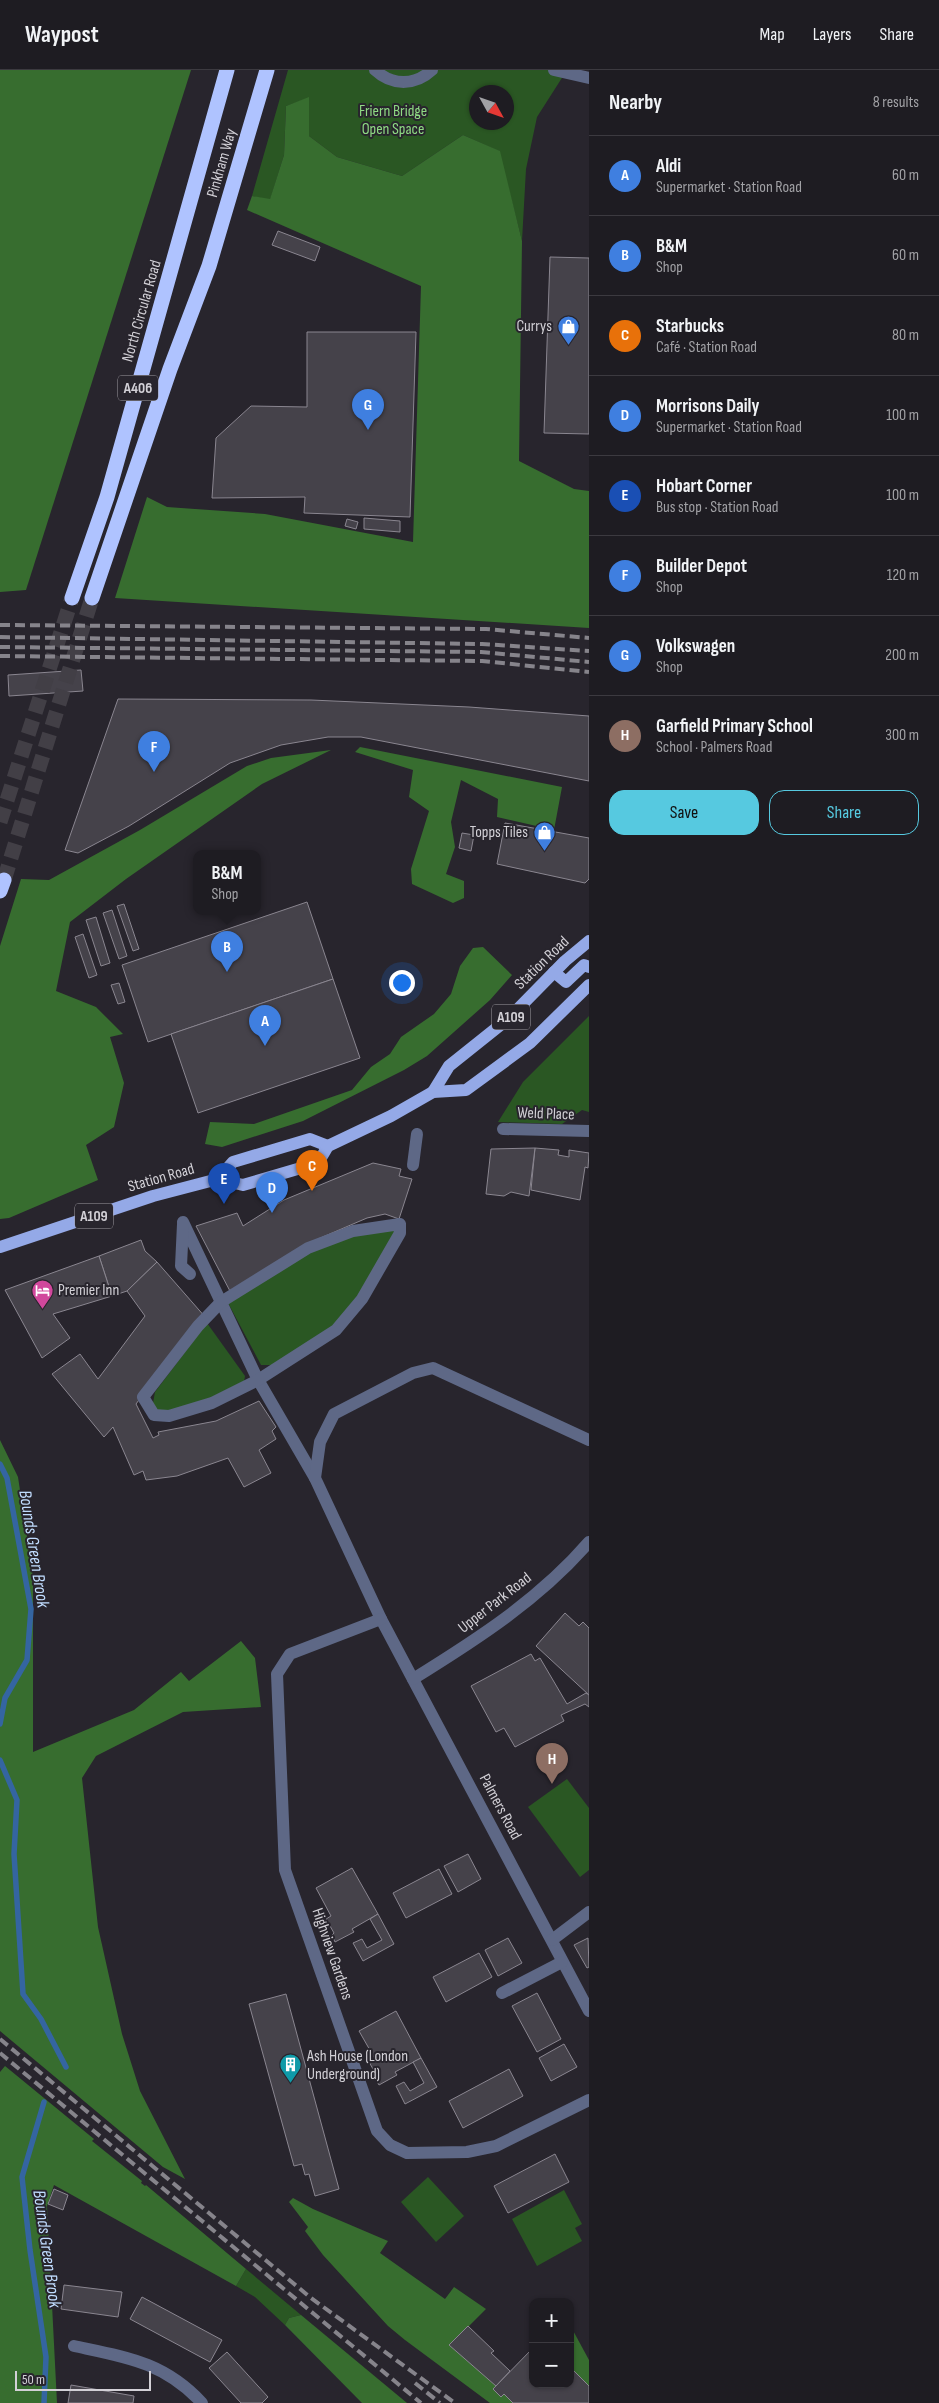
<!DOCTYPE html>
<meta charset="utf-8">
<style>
:root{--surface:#1e1c22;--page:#26252a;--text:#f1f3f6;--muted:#a1a1a5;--line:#3c3a40;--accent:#56c9e0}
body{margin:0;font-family:"Sofia Sans Condensed",sans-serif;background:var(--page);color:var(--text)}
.controls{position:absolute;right:15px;bottom:15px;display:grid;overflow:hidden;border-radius:10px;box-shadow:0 1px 4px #0004}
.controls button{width:45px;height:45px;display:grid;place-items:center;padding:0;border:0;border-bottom:1px solid var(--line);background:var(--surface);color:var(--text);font:25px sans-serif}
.compass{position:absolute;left:469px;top:15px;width:45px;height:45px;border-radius:50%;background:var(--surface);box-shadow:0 1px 4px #0004;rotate:130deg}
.scale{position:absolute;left:15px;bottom:12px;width:136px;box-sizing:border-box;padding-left:5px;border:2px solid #d2d0d6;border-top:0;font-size:14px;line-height:18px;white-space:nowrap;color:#d2d0d6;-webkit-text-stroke:4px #28252d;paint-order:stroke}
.you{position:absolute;left:401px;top:912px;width:18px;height:18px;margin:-12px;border:4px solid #fff;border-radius:50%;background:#1a73e8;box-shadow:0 0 0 8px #1a73e833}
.badge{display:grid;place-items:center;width:32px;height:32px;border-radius:50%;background:var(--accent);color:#fff;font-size:16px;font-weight:700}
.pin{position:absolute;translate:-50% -41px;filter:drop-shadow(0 1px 2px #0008)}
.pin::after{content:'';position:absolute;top:26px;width:18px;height:15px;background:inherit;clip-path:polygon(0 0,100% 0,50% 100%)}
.popup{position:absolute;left:193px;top:780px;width:68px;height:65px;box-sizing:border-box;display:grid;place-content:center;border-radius:10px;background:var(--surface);filter:drop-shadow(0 1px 4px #0005);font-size:16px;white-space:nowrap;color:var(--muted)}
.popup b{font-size:19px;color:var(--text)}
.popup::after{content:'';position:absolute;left:50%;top:100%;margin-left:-10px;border:10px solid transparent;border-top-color:var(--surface)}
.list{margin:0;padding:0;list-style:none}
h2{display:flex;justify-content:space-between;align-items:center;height:65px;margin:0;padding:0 20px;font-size:21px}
h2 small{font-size:16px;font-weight:400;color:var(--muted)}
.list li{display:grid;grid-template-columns:32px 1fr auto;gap:15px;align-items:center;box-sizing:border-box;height:80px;padding:0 20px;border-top:1px solid var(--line)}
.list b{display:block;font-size:19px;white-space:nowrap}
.list p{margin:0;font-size:16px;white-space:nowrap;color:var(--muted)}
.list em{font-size:16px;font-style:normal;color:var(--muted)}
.actions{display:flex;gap:10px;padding:15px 20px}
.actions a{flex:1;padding:11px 0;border:1px solid var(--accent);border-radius:15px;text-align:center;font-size:18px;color:var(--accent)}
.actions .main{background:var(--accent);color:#111}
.map{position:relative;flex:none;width:589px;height:2333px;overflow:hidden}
header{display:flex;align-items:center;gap:30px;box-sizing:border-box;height:70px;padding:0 25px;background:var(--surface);border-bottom:1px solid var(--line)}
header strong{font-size:24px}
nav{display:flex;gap:28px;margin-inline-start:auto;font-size:18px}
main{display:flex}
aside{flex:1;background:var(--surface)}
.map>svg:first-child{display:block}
.green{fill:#2a5723;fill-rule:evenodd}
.forest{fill:#376d2f}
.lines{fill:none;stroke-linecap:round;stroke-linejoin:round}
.stream{stroke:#3465a1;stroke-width:5.5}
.building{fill:#45424a;stroke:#8a8690}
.highway-tunnel{stroke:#423f46;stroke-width:15;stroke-dasharray:15 8;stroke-linecap:butt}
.minor{stroke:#5e6886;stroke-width:12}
.major{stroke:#94a9e7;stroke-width:12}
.highway{stroke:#afc3ff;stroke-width:15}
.rail{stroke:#86848b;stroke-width:4;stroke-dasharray:10 5;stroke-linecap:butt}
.labels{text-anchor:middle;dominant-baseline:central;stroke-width:4;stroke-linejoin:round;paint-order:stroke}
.shield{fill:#28252d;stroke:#9f9da3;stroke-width:1}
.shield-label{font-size:15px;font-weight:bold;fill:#d2d0d6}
.park-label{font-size:16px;fill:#8fda84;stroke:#28252d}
.street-label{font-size:16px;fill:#d2d0d6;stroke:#28252d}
.poi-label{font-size:16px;fill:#d2d0d6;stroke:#28252d;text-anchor:end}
.water-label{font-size:18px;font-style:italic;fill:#c0dcfe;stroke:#28252d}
</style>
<header>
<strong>Waypost</strong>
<nav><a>Map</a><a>Layers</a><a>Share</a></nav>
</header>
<main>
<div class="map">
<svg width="589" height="2333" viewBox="0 0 589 2333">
<rect width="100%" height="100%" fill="#28252d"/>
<g class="green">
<path d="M 288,0 L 567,0 L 537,47 L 526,99 L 522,171 L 499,81 L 463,65 L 402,106 L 337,87 L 309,66 L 309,28 L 286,36 L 284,85 L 270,130 L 252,126 ZM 477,22 L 507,22 L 507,52 L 477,52 Z"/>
<polygon points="589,946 589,1042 582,1040 562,1054 498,1052 523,1012"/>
<polygon points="399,1159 377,1202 323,1269 272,1295 261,1295 227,1231 325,1171"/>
<polygon points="207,1253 245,1306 244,1312 190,1338 161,1346 153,1333 155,1322"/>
<polygon points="567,1709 589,1738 589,1800 580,1807 528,1737"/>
<polygon points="428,2107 464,2146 436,2172 401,2132"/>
<polygon points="564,2120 582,2154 575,2158 582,2171 537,2196 512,2149"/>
<polygon points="246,2199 301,2245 289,2248 285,2255 255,2227 236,2216"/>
</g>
<g class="forest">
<polygon points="0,0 191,0 26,520 0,522"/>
<polygon points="309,27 309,66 337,87 402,106 463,65 500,81 522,171 519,391 574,419 589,421 589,558 115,528 147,427 167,437 265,444 413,472 421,216 247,140 252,126 270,129 284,85 286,36"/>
<polygon points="360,677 562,717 554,760 497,747 498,729 461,710 451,752 455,777 446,804 464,811 464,828 453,833 412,814 411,799 429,741 409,727 413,700 355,682"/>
<polygon points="331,680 262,714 126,809 70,852 56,921 96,937 123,964 110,967 124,1013 114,1057 86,1075 98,1110 9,1148 0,1149 0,876 21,809 49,810 140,760 247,696 271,688"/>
<polygon points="483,877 512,905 490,930 427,986 404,1000 303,1051 222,1077 205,1074 210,1052 254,1054 352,1020 371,997 390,984 401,967 434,944 451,924 460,896 473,878"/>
<polygon points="0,1370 18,1407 33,1506 33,1682 134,1640 181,1602 189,1611 241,1571 255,1588 261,1637 183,1642 96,1686 82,1708 98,1857 122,1964 140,2021 185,2109 163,2097 0,1961"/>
<polygon points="5,1996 94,2069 92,2071 142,2111 141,2113 145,2116 146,2115 246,2199 236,2216 54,2115 47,2136 57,2333 0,2333 0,2002"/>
<polygon points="293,2128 313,2139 388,2171 380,2183 445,2229 454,2217 486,2239 450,2275 496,2316 493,2319 501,2327 504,2324 513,2333 490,2333 405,2270 388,2256 323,2185 305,2161 308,2157 289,2132"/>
<polygon points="301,2245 407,2333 362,2333 285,2255 289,2248"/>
<polygon points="570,2255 589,2290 589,2316 570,2297"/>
</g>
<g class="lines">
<g class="stream">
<polyline points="0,1394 7,1408 31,1539 27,1590 5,1628 0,1654"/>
<polyline points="0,1690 17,1730 14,1784 23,1924 41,1949 66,1997"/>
<polyline points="44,2032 22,2107 30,2180 46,2287 44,2333"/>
</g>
</g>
<g class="building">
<polygon points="278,161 320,177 315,191 272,175"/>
<polygon points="550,187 589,188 589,364 544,363"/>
<polygon points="307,262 416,262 410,447 304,443 305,427 212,428 216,368 251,336 307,337"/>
<polygon points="364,448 400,451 400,462 364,459"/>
<polygon points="347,449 358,452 356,459 345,456"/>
<polygon points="81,600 83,621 9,626 8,605"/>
<polygon points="118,629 311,630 469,637 589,646 589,711 361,667 328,667 281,675 230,693 129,756 78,783 65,780"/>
<polygon points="505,753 589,768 589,809 585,813 497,794"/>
<polygon points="462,763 474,765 471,781 459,778"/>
<polygon points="307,832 333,909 148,972 122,895"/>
<polygon points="124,834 139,879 133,881 117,836"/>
<polygon points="112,840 127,886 119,889 103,843"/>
<polygon points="96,847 110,893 101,896 86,850"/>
<polygon points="83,864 97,905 89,908 75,867"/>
<polygon points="333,909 360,988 198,1043 171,964"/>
<polygon points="119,913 125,932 118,934 111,915"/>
<polygon points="535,1078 559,1080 558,1085 569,1087 569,1080 589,1083 588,1098 585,1097 580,1130 531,1120"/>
<polygon points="535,1078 529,1126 511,1122 504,1126 486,1124 491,1079"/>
<polygon points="373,1093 401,1099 399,1106 412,1109 399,1149 385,1144 367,1148 318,1169 231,1223 196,1156 237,1143 243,1156 284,1130"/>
<polygon points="141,1170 145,1181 157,1192 127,1221 112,1226 99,1186"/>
<polygon points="99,1186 112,1226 53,1244 70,1268 42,1288 5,1220"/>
<polygon points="157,1192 206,1248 180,1274 136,1334 153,1368 159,1365 158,1362 216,1351 259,1331 276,1357 272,1361 276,1369 259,1380 271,1403 244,1417 228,1388 177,1406 146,1410 143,1401 134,1405 113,1357 104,1367 52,1304 80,1284 98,1309 145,1246 127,1221"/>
<polygon points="565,1543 579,1556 583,1552 589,1558 589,1625 536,1576"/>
<polygon points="531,1584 535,1591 540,1588 567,1634 586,1623 589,1625 589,1637 585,1634 561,1645 564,1651 515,1677 504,1658 496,1662 471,1616"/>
<polygon points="468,1784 481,1809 458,1822 444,1796"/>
<polygon points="352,1798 378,1844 352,1859 354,1862 335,1872 332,1865 334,1863 326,1849 331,1846 316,1818"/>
<polygon points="439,1799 452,1824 406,1848 393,1823"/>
<polygon points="378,1844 394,1874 363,1891 353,1873 362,1869 367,1878 382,1870 370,1849"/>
<polygon points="508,1868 522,1893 498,1906 485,1880"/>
<polygon points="588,1868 589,1897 587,1898 574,1875"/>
<polygon points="479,1883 492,1907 446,1932 433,1907"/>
<polygon points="537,1923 561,1969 537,1982 512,1936"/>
<polygon points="286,1924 339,2119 315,2126 309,2104 305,2105 302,2094 294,2096 249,1934"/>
<polygon points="396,1941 421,1988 395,2002 397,2005 379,2015 375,2008 377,2006 369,1992 375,1989 359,1961"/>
<polygon points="564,1974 577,1997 551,2011 539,1988"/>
<polygon points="421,1988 437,2017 405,2034 396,2016 404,2012 410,2021 424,2013 413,1992"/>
<polygon points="509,1999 523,2026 463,2058 449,2031"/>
<polygon points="555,2084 569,2112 508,2143 494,2116"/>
<polygon points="54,2119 68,2125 63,2140 48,2134"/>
<polygon points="64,2215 122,2222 118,2247 61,2239"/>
<polygon points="142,2227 222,2270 210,2292 130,2249"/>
<polygon points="468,2256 494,2281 491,2283 510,2301 496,2316 449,2275"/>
<polygon points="533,2278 533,2314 570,2314 570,2297 589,2316 589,2333 513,2333 504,2324 501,2327 493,2319"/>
<polygon points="227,2282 268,2327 262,2333 241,2333 209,2298"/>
<polygon points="71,2315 134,2326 133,2333 68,2333"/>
</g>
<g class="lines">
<g class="highway-tunnel">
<polyline points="0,752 72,528"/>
<polyline points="4,810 92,528"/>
</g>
<g class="minor">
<path d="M 375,0 C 392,16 415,16 432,0"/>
<polyline points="554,0 589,8"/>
<polyline points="503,1059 589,1061"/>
<polyline points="413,1095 417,1064"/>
<polyline points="183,1152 257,1308 315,1408"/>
<polyline points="183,1154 181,1196 190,1204"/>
<polygon points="400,1154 400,1163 362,1229 336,1260 258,1310 212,1333 169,1346 154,1345 143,1327 198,1256 221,1232 308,1178 353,1161"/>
<polyline points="589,1370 433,1298 413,1303 334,1344 320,1372 315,1408 381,1549 589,1941"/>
<polyline points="381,1549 290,1584 277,1604 285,1800 377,2061 390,2075 407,2083 467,2082 496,2076 589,2030"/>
<path d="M 413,1609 C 476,1570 540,1529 589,1472"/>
<polyline points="552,1870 589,1842"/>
<polyline points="502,1923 562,1892"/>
<path d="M 74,2276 C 126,2287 164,2292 202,2333"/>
</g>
<g class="major">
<polyline points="554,902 566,912 584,895 589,897"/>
<polyline points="433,1022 449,996 509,948 565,891 589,871"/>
<polyline points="218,1109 233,1092 310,1069 328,1076"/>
<polyline points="0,1177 153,1126 218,1109 243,1115 318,1093 328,1076 391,1046 433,1022 466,1020 530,973 589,915"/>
</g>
<g class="highway">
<polyline points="72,528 107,427 227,0"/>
<polyline points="92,528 170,299 209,196 267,0"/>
<polyline points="0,821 4,810"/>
</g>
<g class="rail">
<polyline points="0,555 486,559 589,568"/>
<polyline points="0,567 482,574 589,581"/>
<polyline points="0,577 481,582 589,592"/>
<polyline points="0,586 482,591 589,602"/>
<polyline points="0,1969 311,2228 455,2333"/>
<polyline points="0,1983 421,2333"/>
<polyline points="415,2313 440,2333"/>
</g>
</g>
<defs>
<symbol id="shop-pin" viewBox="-11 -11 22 30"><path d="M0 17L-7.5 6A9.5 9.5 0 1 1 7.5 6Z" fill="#3f7fe0" stroke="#28252d"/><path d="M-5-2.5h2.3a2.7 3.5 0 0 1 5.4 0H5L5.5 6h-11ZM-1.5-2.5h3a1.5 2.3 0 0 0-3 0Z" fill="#fff"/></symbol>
<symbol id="hotel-pin" viewBox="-11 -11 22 30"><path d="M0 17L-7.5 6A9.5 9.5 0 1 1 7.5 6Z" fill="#d1479c" stroke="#28252d"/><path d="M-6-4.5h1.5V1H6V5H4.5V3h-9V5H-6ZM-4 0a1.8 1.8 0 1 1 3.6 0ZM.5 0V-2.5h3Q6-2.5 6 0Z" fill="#fff"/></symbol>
<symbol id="building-pin" viewBox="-11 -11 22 30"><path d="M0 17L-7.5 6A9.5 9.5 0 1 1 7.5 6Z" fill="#0f9aa8" stroke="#28252d"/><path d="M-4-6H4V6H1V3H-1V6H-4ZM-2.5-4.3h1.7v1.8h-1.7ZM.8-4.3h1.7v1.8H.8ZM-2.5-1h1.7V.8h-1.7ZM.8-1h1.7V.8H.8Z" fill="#fff"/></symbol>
</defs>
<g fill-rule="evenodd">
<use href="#shop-pin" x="556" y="244" width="25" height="34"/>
<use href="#shop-pin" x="532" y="750" width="25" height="34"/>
<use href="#hotel-pin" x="30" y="1208" width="25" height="34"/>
<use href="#building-pin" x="278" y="1982" width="25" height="34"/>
</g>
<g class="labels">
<g class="shield">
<rect x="118" y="305.5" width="40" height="25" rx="4"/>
<rect x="492" y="934.5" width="38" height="25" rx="4"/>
<rect x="75" y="1133.5" width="38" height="25" rx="4"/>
</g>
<g class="shield-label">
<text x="138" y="318">A406</text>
<text x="511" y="947">A109</text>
<text x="94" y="1146">A109</text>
</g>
<g class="park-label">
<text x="393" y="41">Friern Bridge<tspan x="393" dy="18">Open Space</tspan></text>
</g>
<g class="street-label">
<text transform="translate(222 93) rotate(-74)">Pinkham Way</text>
<text transform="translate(142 241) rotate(-74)">North Circular Road</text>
<text transform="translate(542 893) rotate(-44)">Station Road</text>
<text transform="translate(546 1044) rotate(2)">Weld Place</text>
<text transform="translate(161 1108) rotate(-16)">Station Road</text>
<text transform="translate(495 1533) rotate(-38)">Upper Park Road</text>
<text transform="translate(500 1737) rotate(62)">Palmers Road</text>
<text transform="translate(332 1884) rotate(71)">Highview Gardens</text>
</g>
<g class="poi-label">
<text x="552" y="256">Currys</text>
<text x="528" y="762">Topps Tiles</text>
<text x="58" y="1220" text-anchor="start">Premier Inn</text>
<text x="307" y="1986" text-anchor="start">Ash House (London<tspan x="307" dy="18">Underground)</tspan></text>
</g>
<g class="water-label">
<text transform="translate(34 1479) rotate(81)">Bounds Green Brook</text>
<text transform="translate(47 2179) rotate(82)">Bounds Green Brook</text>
</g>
</g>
</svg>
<div class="controls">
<button>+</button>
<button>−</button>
</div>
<svg class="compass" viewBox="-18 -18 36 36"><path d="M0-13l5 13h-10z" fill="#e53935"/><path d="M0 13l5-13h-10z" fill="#a1a1a5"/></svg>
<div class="scale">50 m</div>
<div class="you"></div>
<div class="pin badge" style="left:265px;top:976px;background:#3f7fe0">A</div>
<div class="pin badge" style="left:227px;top:902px;background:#3f7fe0">B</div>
<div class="popup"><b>B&amp;M</b>Shop</div>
<div class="pin badge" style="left:312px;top:1121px;background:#e8710a">C</div>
<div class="pin badge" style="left:272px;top:1143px;background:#3f7fe0">D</div>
<div class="pin badge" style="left:224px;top:1134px;background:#1a4fb4">E</div>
<div class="pin badge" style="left:154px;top:702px;background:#3f7fe0">F</div>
<div class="pin badge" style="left:368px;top:360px;background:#3f7fe0">G</div>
<div class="pin badge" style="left:552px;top:1714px;background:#8d6e63">H</div>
</div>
<aside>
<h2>Nearby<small>8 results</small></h2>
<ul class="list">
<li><span class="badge" style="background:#3f7fe0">A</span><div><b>Aldi</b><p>Supermarket · Station Road</p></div><em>60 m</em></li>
<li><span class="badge" style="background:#3f7fe0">B</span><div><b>B&amp;M</b><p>Shop</p></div><em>60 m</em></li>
<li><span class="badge" style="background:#e8710a">C</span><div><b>Starbucks</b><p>Café · Station Road</p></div><em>80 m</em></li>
<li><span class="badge" style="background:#3f7fe0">D</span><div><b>Morrisons Daily</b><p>Supermarket · Station Road</p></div><em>100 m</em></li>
<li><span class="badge" style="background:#1a4fb4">E</span><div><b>Hobart Corner</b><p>Bus stop · Station Road</p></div><em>100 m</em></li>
<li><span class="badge" style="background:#3f7fe0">F</span><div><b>Builder Depot</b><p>Shop</p></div><em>120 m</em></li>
<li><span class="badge" style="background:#3f7fe0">G</span><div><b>Volkswagen</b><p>Shop</p></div><em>200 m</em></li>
<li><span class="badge" style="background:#8d6e63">H</span><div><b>Garfield Primary School</b><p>School · Palmers Road</p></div><em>300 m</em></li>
</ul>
<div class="actions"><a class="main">Save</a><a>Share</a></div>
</aside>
</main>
